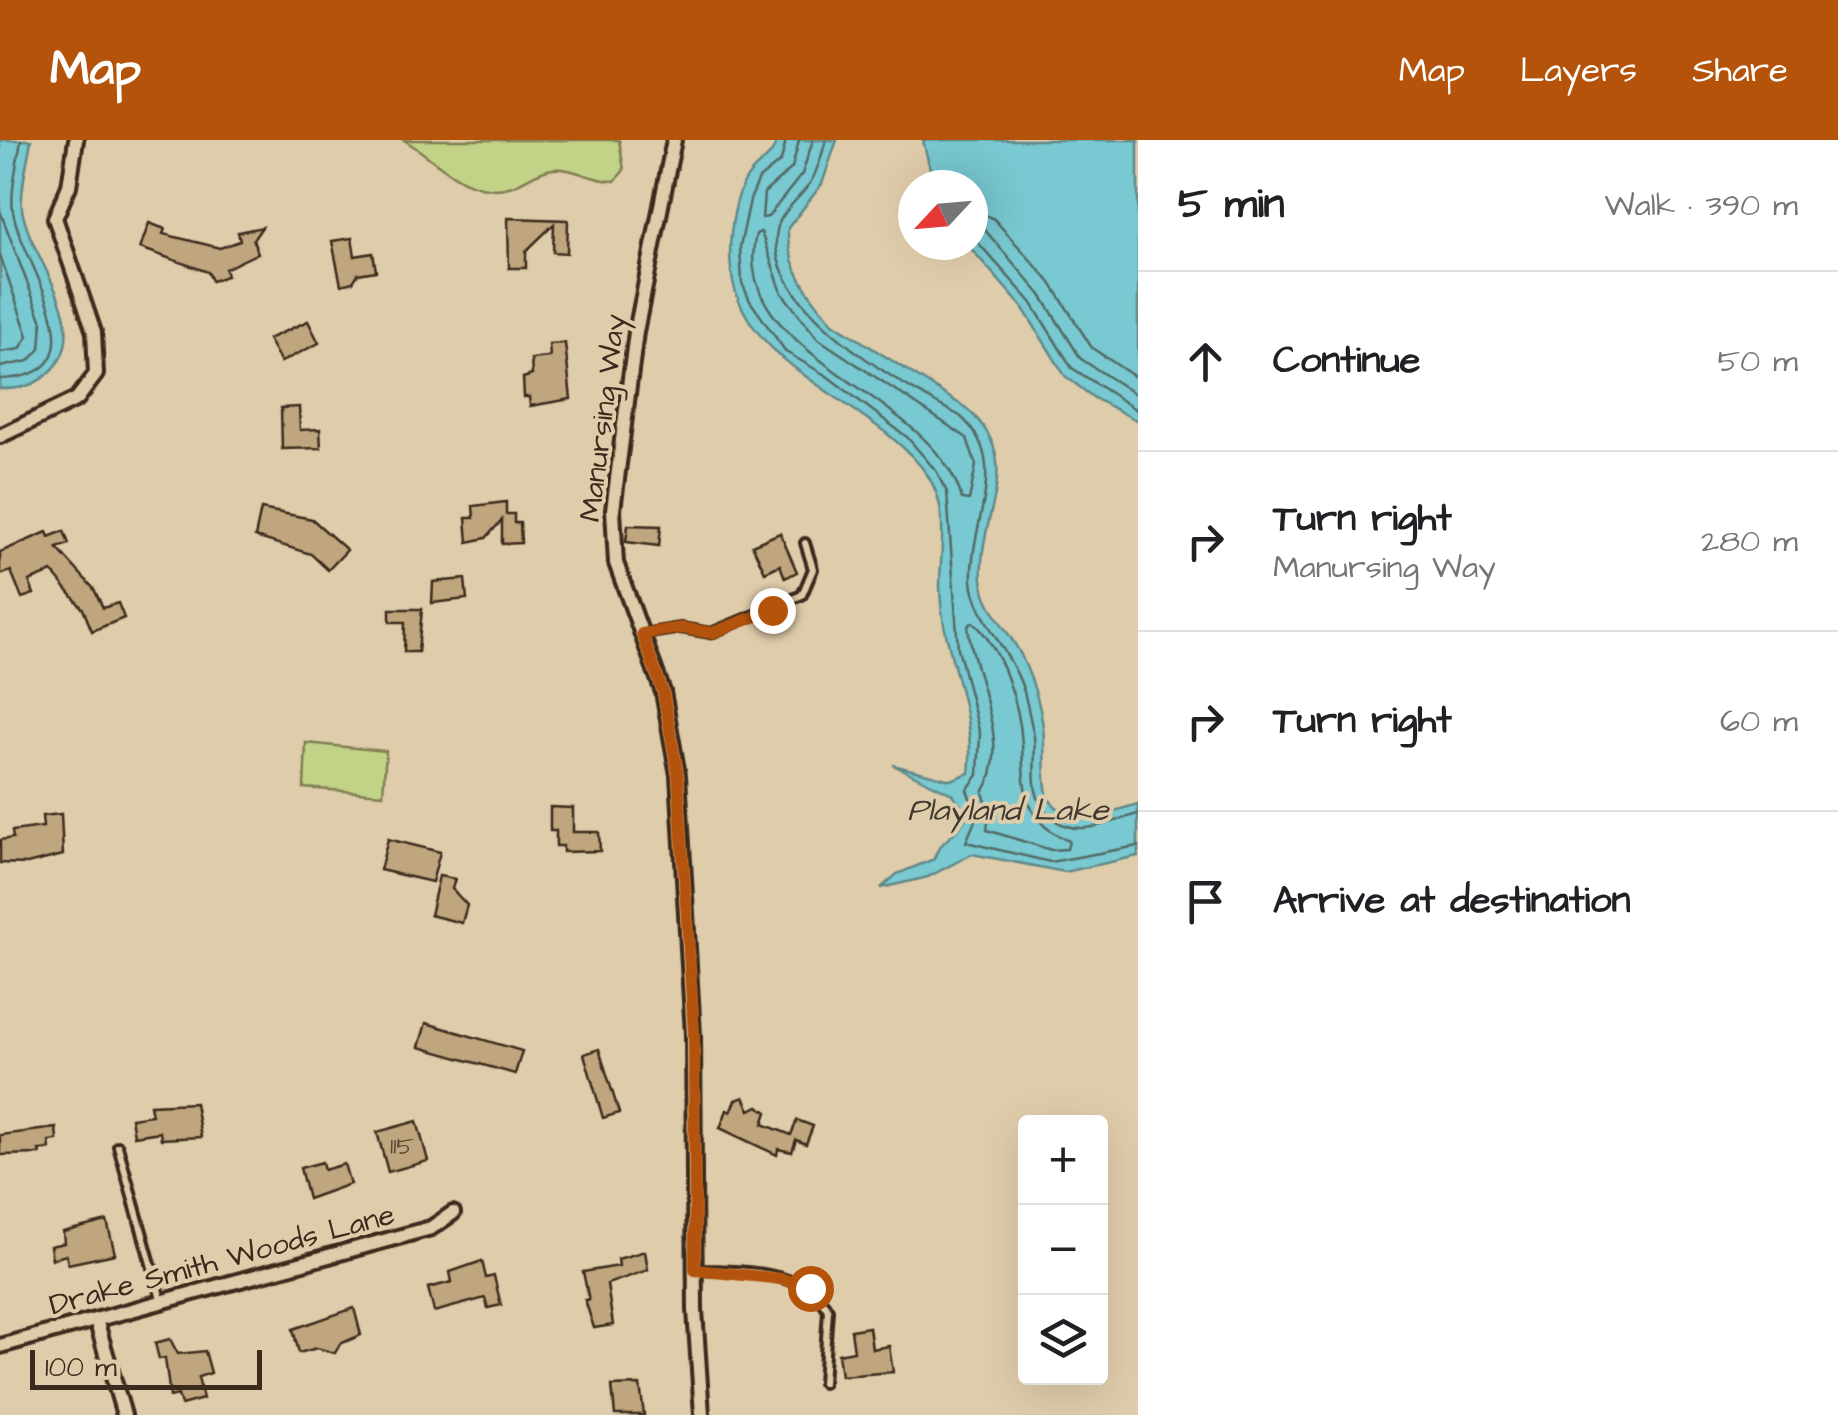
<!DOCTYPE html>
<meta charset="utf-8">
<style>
:root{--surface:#fff;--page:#f6f6f6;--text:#202124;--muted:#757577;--line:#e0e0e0;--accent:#b45309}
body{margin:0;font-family:"Architects Daughter",sans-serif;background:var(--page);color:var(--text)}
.controls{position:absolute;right:30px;bottom:30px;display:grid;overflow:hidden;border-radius:10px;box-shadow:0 10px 40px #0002}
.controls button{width:90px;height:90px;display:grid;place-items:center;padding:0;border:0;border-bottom:2px solid var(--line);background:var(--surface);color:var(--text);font:50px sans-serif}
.compass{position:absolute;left:898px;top:30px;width:90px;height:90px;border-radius:50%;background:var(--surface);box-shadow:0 10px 40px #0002;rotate:244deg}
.scale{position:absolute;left:30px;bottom:25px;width:232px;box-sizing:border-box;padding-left:10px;border:5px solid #3b2a1e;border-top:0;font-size:28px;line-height:35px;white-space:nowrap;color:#3b2a1e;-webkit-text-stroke:8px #dfccaa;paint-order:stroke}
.stop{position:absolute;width:30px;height:30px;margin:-22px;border:8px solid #b45309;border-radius:50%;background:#fff}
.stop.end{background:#b45309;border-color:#fff;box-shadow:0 2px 10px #0008}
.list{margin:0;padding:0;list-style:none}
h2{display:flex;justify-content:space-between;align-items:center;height:130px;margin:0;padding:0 40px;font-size:42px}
h2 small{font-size:32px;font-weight:400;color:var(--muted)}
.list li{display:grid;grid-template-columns:65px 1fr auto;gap:30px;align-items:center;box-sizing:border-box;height:180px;padding:0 40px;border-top:2px solid var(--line)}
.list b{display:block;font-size:38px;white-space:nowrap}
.list p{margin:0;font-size:32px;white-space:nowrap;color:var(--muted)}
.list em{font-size:32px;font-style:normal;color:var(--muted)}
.icon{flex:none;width:55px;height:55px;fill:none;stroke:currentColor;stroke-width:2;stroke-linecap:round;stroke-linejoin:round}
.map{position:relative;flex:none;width:1138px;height:1275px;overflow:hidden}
header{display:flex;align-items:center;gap:60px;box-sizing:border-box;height:140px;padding:0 50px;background:var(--accent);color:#fff}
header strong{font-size:48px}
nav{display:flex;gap:55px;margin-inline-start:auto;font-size:35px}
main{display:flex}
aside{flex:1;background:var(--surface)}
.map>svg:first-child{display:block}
.green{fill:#c2d286;stroke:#7e7e52;stroke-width:2.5}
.water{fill:#78c9d1;stroke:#608989;stroke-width:2.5}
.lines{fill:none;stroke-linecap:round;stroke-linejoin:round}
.shore{stroke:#536a66;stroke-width:2.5}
.building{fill:#c0a67e;stroke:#3b2a1e;stroke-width:2.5}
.service-casing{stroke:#3b2a1e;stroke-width:14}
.minor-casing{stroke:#3b2a1e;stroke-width:20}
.service{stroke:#dfccaa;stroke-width:6}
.minor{stroke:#dfccaa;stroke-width:12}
.route{stroke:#b45309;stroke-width:12}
.labels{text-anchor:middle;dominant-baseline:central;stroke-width:8;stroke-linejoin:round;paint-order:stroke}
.number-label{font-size:25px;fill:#5c4936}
.street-label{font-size:30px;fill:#3b2a1e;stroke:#dfccaa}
.water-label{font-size:32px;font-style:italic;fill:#413a30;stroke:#dfccaa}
</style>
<header>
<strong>Map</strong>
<nav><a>Map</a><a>Layers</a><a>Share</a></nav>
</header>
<main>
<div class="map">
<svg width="1138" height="1275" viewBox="0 0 1138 1275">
<rect width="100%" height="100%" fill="#dfccaa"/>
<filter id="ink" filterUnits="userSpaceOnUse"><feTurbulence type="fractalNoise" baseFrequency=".01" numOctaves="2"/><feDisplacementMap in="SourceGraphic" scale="20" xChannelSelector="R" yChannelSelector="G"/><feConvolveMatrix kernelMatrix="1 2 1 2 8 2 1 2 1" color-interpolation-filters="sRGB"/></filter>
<g filter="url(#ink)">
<g class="green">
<path d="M 404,0 L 619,0 L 624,30 L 615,41 C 594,42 574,27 553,29 C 536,31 524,43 509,47 C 468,58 436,19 404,0 Z"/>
<polygon points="306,603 386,611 383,654 304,648"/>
</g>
<g class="water">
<path d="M 0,0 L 31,0 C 28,21 20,48 22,69 C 29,119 98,187 49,233 C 33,247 20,249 0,249 Z"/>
<path d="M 777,0 L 837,0 L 822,44 L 788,88 C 786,126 809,156 833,183 L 966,268 C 1029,323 977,373 982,440 C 984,466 1010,492 1021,515 C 1033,541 1044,575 1044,604 C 1045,623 1043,640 1048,658 C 1073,691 1104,673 1138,664 L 1138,716 L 1065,732 L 972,714 L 928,737 L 881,748 L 897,734 L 934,719 C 938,700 961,694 967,674 L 952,654 L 893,625 L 951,640 L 969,633 C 977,568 941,512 940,447 C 940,411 950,369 928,336 C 879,262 741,231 731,129 C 728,103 733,54 750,34 C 761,20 772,19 777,0 Z"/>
<polygon points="923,0 1138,0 1138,281 1094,258 1065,236 1023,168 968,105 973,105 973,45 934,45"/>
</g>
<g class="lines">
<g class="shore">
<polyline points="786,0 781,21 759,39 750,60 740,107 742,143 750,161 786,212 827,236 907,297 937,332 947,352 958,508 980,594 978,635 967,650 977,676 966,702 1050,722 1138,706"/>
<polyline points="799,0 792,28 764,53 762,78 768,77 802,34 813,0"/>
<path d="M 826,0 C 822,14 818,31 810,43 C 801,57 783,70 778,86 C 757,164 905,247 960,276 C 1013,322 969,382 972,441 C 974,475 1014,516 1024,552 C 1028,567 1031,582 1034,597 C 1037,625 1027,656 1051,677 C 1076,700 1111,681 1138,674"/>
<polyline points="973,68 994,79 1051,143 1092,208 1138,239"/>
<polyline points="0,71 42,182 40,209 29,221 0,227"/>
<polyline points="973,83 984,89 1041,155 1081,219 1138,256"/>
<path d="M 761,92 L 782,153 L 817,198 L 967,298 L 976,325 L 969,360 L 962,359 C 934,251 726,218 756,94 Z"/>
<polyline points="973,97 1031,162 1072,228 1138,271"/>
<polyline points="0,115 28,196 20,209 0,212"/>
<path d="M 0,239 C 112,236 20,122 13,71 C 10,49 18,21 21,0"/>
<path d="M 973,482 C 1002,508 1020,566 1022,604 C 1024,649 1022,681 1069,701 L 1067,709 L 1051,710 L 987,690 L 989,672 L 983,652 C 1014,604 972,535 968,486 Z"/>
</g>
</g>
<g class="building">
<polygon points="508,78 568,80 567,113 553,112 554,84 526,111 526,128 509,128"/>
<polygon points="149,83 165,89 163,94 220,108 240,101 238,92 262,87 253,100 258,113 225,129 227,136 212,141 208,132 140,108"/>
<polygon points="352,98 355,116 373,113 376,131 358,134 353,142 341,145 332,101"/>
<polygon points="308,181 319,203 281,222 268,199"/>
<polygon points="565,203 571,259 530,266 529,257 524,257 523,238 532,235 531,219 550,217 549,204"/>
<polygon points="299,267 300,290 320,289 321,308 282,309 281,268"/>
<polygon points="506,362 506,374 514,374 514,383 520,383 521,403 502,404 502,380 486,398 468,402 466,378 474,378 473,366"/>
<polygon points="261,369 312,379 347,410 328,430 311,414 255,397"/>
<polygon points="628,385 661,386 659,406 626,402"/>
<polygon points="64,391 69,404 57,408 94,449 103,468 118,463 124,478 92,491 83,469 52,432 29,441 34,454 22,458 11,431 0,435 0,412 47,392 49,397"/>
<polygon points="780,393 797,432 785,438 780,425 765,432 752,405"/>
<polygon points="465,439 467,459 432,463 433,442"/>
<polygon points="390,469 422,469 418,512 404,512 405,482 390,482"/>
<polygon points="550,667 573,668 573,692 599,692 600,711 563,712 563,706 556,706 556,691 550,691"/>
<polygon points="61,674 63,715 27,724 0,723 0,700 13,698 12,691 43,687 42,676"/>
<polygon points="388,699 440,712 432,742 380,730"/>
<polygon points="439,736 455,739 452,749 467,765 462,783 430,775"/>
<polygon points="426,883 522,911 515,934 419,907"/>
<polygon points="599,909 619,973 603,978 584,914"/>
<polygon points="744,957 750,970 758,966 767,972 763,984 791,995 797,980 813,986 806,1004 796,1000 792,1012 778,1009 777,1015 720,988 727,970 731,972 736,960"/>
<polygon points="195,963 201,997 161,999 160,992 134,996 131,978 152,975 150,965"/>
<polygon points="417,981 428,1021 388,1032 377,992"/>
<polygon points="56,988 57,1000 49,1001 50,1009 39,1010 40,1014 0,1015 0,995"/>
<polygon points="322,1022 324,1030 344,1024 350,1044 308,1059 300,1028"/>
<polygon points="107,1081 115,1114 68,1124 66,1115 52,1119 50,1106 64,1103 63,1092"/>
<polygon points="645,1111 648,1130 607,1144 613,1185 594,1188 585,1160 589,1160 583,1132 619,1126 618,1119"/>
<polygon points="482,1121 486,1138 494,1136 501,1165 488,1168 485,1158 434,1172 428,1148 452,1142 450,1132"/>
<polygon points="354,1168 361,1195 340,1204 335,1213 317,1208 299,1213 293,1189"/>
<polygon points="869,1187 872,1209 889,1206 893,1232 841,1236 838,1214 854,1211 851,1190"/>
<polygon points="170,1199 178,1214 205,1211 211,1233 198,1237 203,1259 181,1265 178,1255 170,1257 165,1218 159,1219 155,1203"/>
<polygon points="640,1245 644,1275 615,1275 612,1246"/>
</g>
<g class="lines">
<defs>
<g id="service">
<polyline points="643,494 681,488 711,493 802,455 813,429 805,403"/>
<polyline points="118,1006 162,1163"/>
<path d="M 696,1130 C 737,1130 807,1130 828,1170 L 823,1243"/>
</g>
<g id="minor">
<polyline points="674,0 636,192 613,370 616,423 663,552 678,635 693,895 695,1170 702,1275"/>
<polyline points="0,296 77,259 96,234 94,192 55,78 69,46 76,0"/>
<polyline points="97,1183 124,1275"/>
<polyline points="0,1206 431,1088 453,1073"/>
</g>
</defs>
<use href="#service" class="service-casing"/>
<use href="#minor" class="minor-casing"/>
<use href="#service" class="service"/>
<use href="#minor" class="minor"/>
</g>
</g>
<g class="lines" filter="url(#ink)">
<polyline class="route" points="772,470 712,493 681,488 642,494 663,552 678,635 694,895 695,1130 782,1139 810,1148"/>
</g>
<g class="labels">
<g class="number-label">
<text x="402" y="1006">115</text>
</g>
<g class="street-label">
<text transform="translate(603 278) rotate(-83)">Manursing Way</text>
<text transform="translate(222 1120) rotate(-15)">Drake Smith Woods Lane</text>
</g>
<g class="water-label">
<text x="1008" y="670">Playland Lake</text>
</g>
</g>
</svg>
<div class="controls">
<button>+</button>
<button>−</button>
<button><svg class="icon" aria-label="layers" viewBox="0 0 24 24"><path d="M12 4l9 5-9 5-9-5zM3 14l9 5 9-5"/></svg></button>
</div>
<svg class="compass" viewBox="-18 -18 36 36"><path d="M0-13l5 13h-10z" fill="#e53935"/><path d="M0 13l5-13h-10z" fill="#757577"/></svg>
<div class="scale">100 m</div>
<div class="stop" style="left:810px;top:1148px"></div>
<div class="stop end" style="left:772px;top:470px"></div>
</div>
<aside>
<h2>5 min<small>Walk · 390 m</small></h2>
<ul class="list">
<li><svg class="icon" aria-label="ahead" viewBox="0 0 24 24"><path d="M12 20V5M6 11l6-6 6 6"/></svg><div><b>Continue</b></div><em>50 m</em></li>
<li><svg class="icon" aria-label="right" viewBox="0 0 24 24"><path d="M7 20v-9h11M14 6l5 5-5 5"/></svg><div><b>Turn right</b><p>Manursing Way</p></div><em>280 m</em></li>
<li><svg class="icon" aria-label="right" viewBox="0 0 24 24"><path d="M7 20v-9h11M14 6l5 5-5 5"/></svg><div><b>Turn right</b></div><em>60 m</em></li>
<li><svg class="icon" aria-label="arrive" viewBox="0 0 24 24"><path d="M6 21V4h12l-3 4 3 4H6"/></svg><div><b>Arrive at destination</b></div></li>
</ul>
</aside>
</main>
